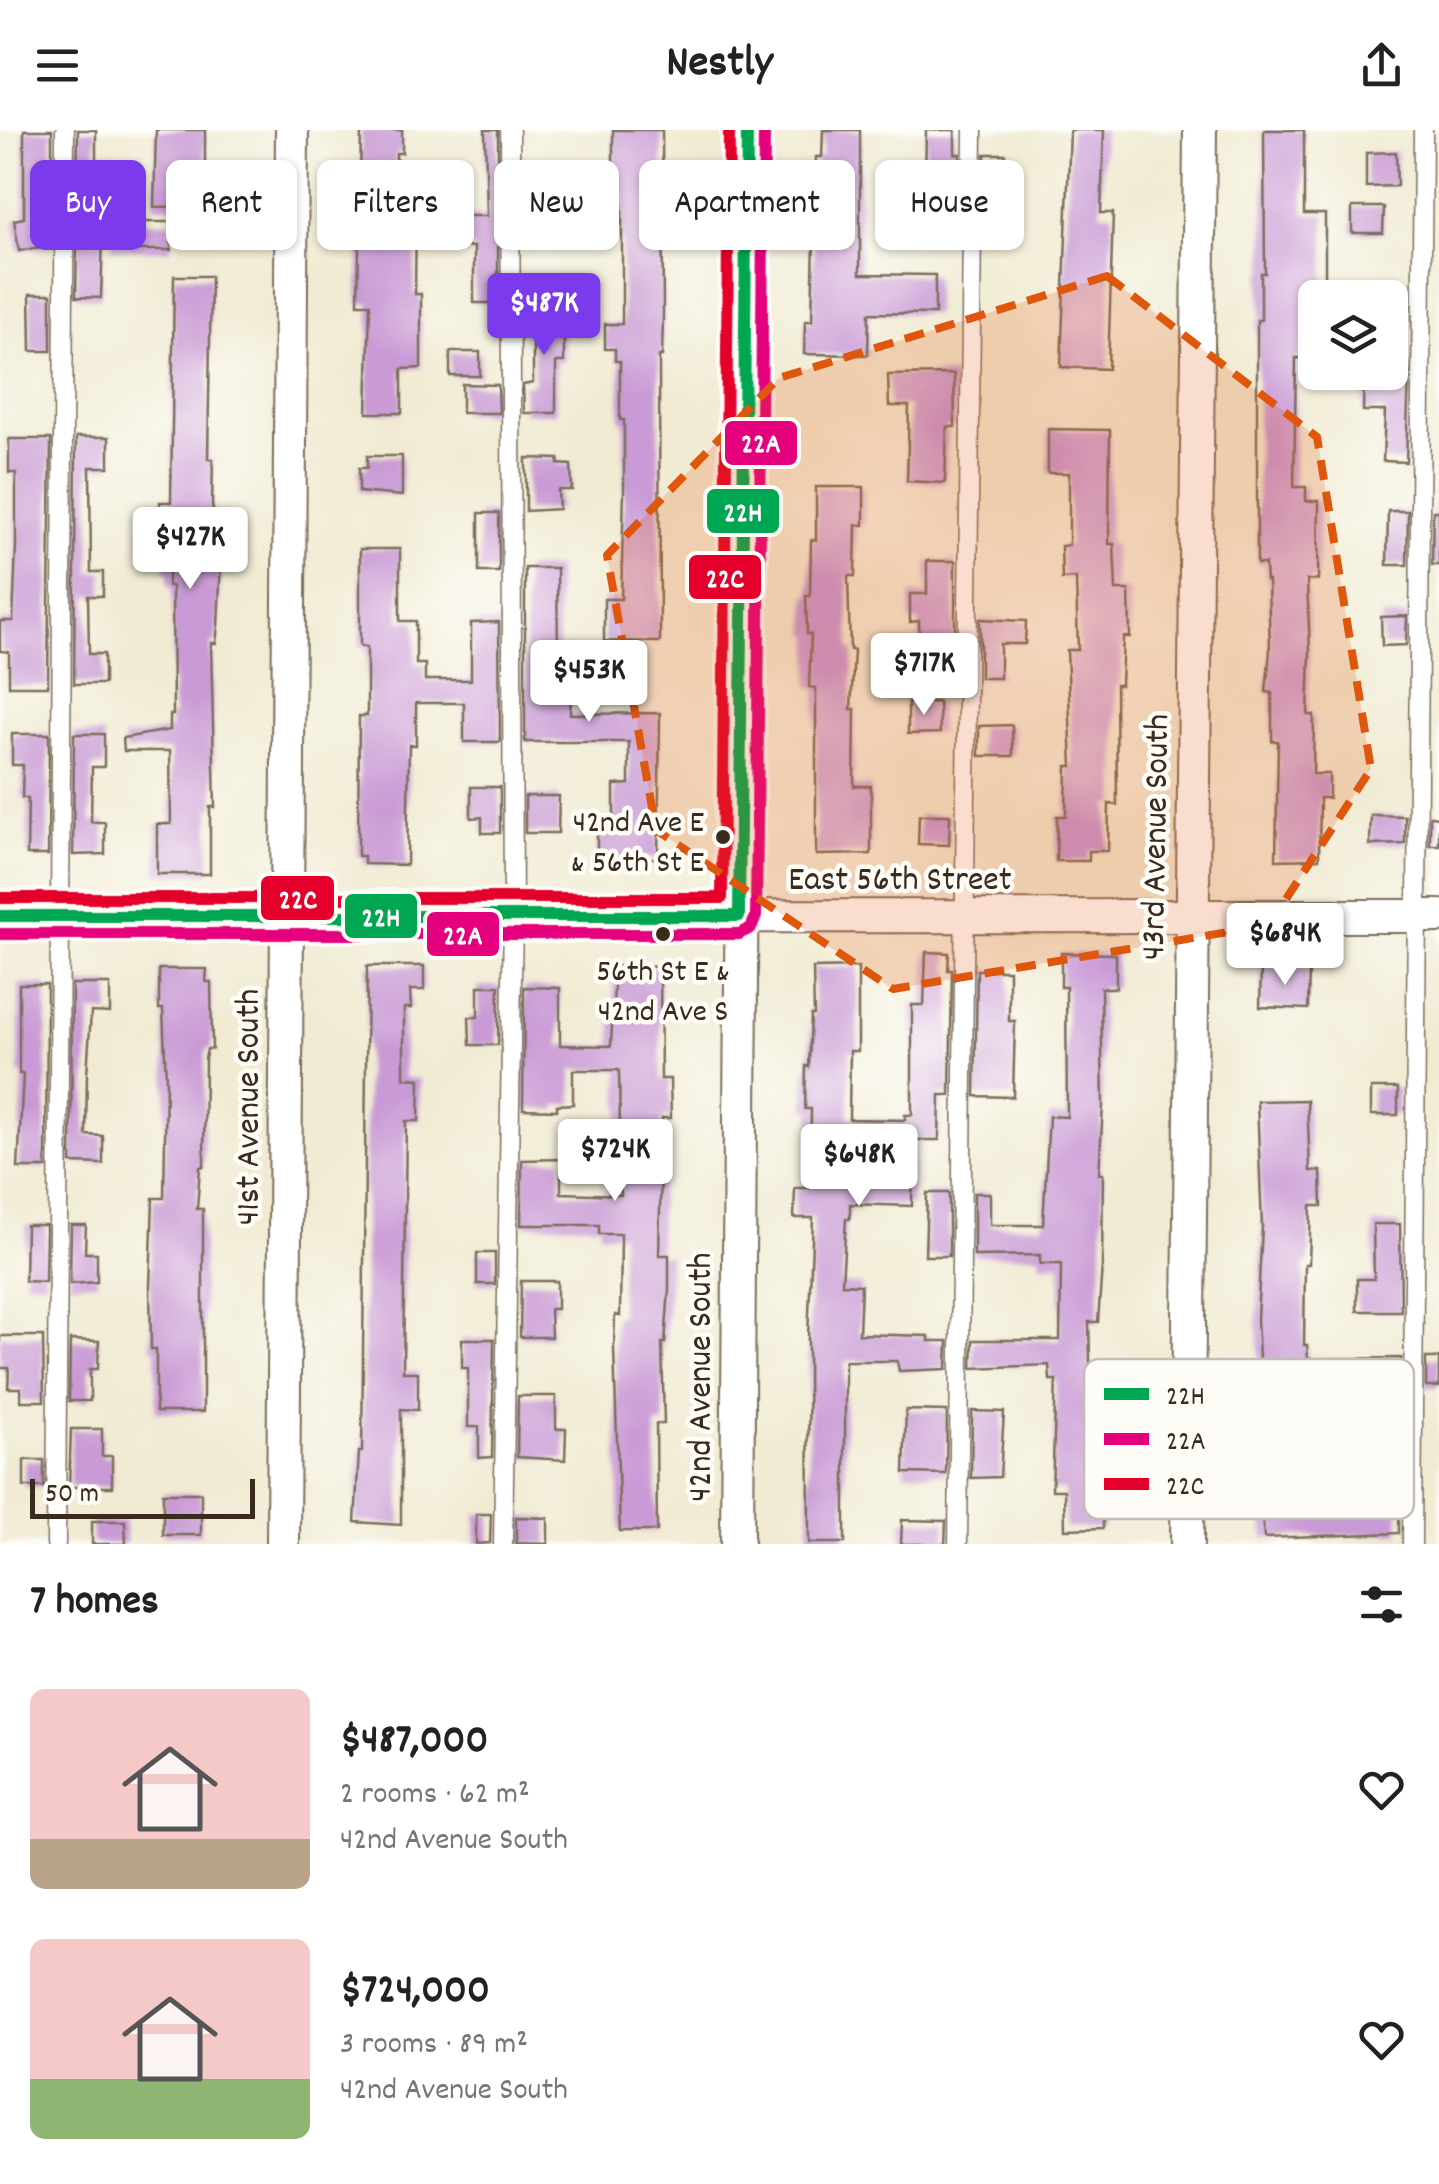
<!DOCTYPE html>
<html lang="en">
<head>
<meta charset="utf-8">
<style>
	:root { --surface:#fff; --page:#f2f2f2; --text:#222; --muted:#767676; --accent:#7c3aed }
	body { margin:0; font-family:Dekko,sans-serif; background:var(--page); color:var(--text); height:100vh; display:flex; flex-direction:column; font-size:38px; white-space:nowrap }
	* { box-sizing:border-box; margin:0 }
	p { font-size:32px; color:var(--muted) }
	.icon { flex:none; width:55px; height:55px; fill:none; stroke:currentColor; stroke-width:2; stroke-linecap:round; stroke-linejoin:round }
	.map { position:relative; height:1414px; overflow:hidden }
	.side { display:flex; flex-direction:column; background:var(--surface); flex:1 }
	.side>* { flex:none }
	.guide { position:absolute; left:30px; top:30px; width:1380px; height:90px; display:flex; gap:20px }
	.fabs { position:absolute; left:1298px; top:150px; display:grid; gap:20px }
	.fabs a { display:grid; place-items:center; width:110px; height:110px; border-radius:15px; background:var(--surface); box-shadow:0 2px 8px #0004; font-size:50px }
	.scale { position:absolute; left:30px; bottom:25px; width:225px; box-sizing:border-box; padding-left:10px; border:5px solid #3b2a1e; border-top:0; font-size:28px; line-height:35px; white-space:nowrap; color:#3b2a1e; -webkit-text-stroke:8px #fdfcf7; paint-order:stroke }
	.price { position:absolute; translate:-50% -85px; padding:0 22px; border-radius:10px; background:#fff; color:#222; font-size:32px; line-height:65px; filter:drop-shadow(0 2px 5px #0008) }
	.price::after { content:''; position:absolute; left:50%; top:60px; width:30px; height:22px; margin-left:-15px; background:inherit; clip-path:polygon(0 0,100% 0,50% 100%) }
	.price.on { background:var(--accent); color:#fff }
	ul { padding:0; list-style:none }
	li { display:flex; align-items:center; gap:30px; height:250px; padding:0 30px }
	li span { display:grid; place-items:center; flex:none; width:280px; height:200px; border-radius:15px; color:#555 }
	li>.icon { margin-inline-start:auto }
	span .icon { width:120px; height:120px; fill:#fffc; stroke-width:1 }
	li b { font-size:42px }
	h2 { display:flex; justify-content:space-between; align-items:center; height:120px; padding:0 30px; font-size:42px }
	.chip { padding:0 35px; border-radius:15px; background:var(--surface); box-shadow:0 2px 8px #0004; font-size:35px; line-height:90px }
	.chip.on { background:var(--accent); color:#fff }
	header { display:flex; justify-content:space-between; align-items:center; height:130px; padding:0 30px; background:var(--surface); font-size:45px; font-weight:700 }
	.map>svg:first-child { display:block }
	.building { fill:#c99ad5 }
	.lines { fill:none; stroke-linecap:round; stroke-linejoin:round }
	.service-casing { stroke:#7b6e5d; stroke-width:21 }
	.minor-casing { stroke:#7b6e5d; stroke-width:36 }
	.service { stroke:#fff; stroke-width:18 }
	.minor { stroke:#fff; stroke-width:32 }
	.bus-1-casing { stroke:#fdfcf7; stroke-width:20 }
	.bus-2-casing { stroke:#fdfcf7; stroke-width:20 }
	.bus-3-casing { stroke:#fdfcf7; stroke-width:20 }
	.bus-1 { stroke:#00a651; stroke-width:12 }
	.bus-2 { stroke:#e5007d; stroke-width:12 }
	.bus-3 { stroke:#e4002b; stroke-width:12 }
	.marked { fill:#df570d; fill-opacity:0.2; stroke:#df570d; stroke-width:8; stroke-dasharray:20 12; stroke-linejoin:round }
	.bus-dot { fill:#3b2a1e; stroke:#fdfcf7; stroke-width:4 }
	.labels { text-anchor:middle; stroke-width:9; stroke-linejoin:round; paint-order:stroke }
	.bus-label { font-size:32px; fill:#3b2a1e; stroke:#fdfcf7; text-anchor:end }
	.street-label { font-size:35px; fill:#3b2a1e; stroke:#fdfcf7 }
	.key { fill:#fdfcf7; stroke:#c3bdb6; stroke-width:2.5 }
	.key-label { font-size:28px; fill:#3b2a1e }
	.line-badge { stroke:#fdfcf7; stroke-width:4 }
	.badge-label { font-size:28px; text-anchor:middle; font-weight:bold; fill:#fff }
</style>
</head>
<body>
<header><svg class="icon" aria-label="menu" viewBox="0 0 24 24"><path d="M4 6h16M4 12h16M4 18h16"/></svg>Nestly<svg class="icon" aria-label="share" viewBox="0 0 24 24"><path d="M12 15V3M7 8l5-5 5 5M5 13v7h14v-7"/></svg></header>
<div class="map">
<svg width="1439" height="1414" viewBox="0 0 1439 1414">
	<rect width="100%" height="100%" fill="#fdfcf7"/>
	<filter id="ink" filterUnits="userSpaceOnUse"><feTurbulence type="fractalNoise" baseFrequency=".01" numOctaves="2"/><feDisplacementMap in="SourceGraphic" scale="20" xChannelSelector="R" yChannelSelector="G"/><feConvolveMatrix kernelMatrix="1 2 1 2 8 2 1 2 1" color-interpolation-filters="sRGB"/></filter>
	<filter id="wash" filterUnits="userSpaceOnUse"><feTurbulence type="fractalNoise" baseFrequency=".0048" numOctaves="4" result="noise"/><feDisplacementMap in="SourceGraphic" scale="40" xChannelSelector="R" yChannelSelector="G"/><feGaussianBlur stdDeviation="2.25" result="paint"/><feColorMatrix in="noise" values="0 0 0 0 0 0 0 0 0 0 0 0 0 0 0 0 0 1.4 0 .05"/><feComposite in="paint" operator="in"/></filter>
	<g filter="url(#wash)">
		<rect width="100%" height="100%" fill="#f1ebd3"/>
		<g id="blocks">
			<path class="building" d="M24,0H52V61H42L52,115L19,121L14,90L24,88Z
				M78,0H96V31H107V62H77Z
				M156,0H205V76L154,77Z
				M361,0H402V23H396V88H416L415,164H421V238L402,239V283H367L370,174H358Z
				M485,0H498V173H474V117H463V86H487Z
				M613,0H662L663,187L662,226H659L660,512L604,511V469H621L624,361V290H620V231H615V219H605V194H622V76L620,63H613Z
				M823,0H860V144L935,145V184L869,183L868,225L804,224L805,191H812L816,27H822Z
				M926,0H955V24H960V54L925,55Z
				M1070,0H1104L1101,83H1113L1108,239L1061,237Z
				M1264,0H1304V84H1325V168H1315V228H1296L1294,357H1306V371H1319L1318,450H1307L1310,522L1308,585H1314L1313,644H1329V668H1320L1319,729L1276,730L1278,611H1272V563L1266,562L1270,520L1268,451H1266L1265,434H1257V190H1261V143H1265Z
				M1396,22L1397,56L1366,57V23Z
				M985,24H1005L1006,54H985Z
				M523,56H571L570,81L547,84V116H523Z
				M1352,77H1384L1383,103H1352Z
				M112,92H171V120H112Z
				M77,109H103L101,168L76,167Z
				M174,146H211L208,329H213L212,375L214,385H220L221,429L218,496L216,513H211L215,677H210V744H157V694H171L170,621H124L123,608L170,600V585H173L172,456H168V441H164L165,403H160V372H171Z
				M30,164H51V221H31Z
				M528,172H559L558,199H564V232H556V283H524L523,255L533,253V195H528Z
				M450,222H480V246H450Z
				M1390,241L1409,242L1406,332L1383,331L1385,281H1363L1364,244H1390Z
				M954,244L955,297H947L945,353L907,351L909,276H889L888,245Z
				M462,254L498,255L499,283H462Z
				M1048,299L1110,300L1109,414H1114L1116,460H1129L1130,507H1123L1121,555H1116L1117,675L1109,674L1108,721H1089V731H1056L1057,686H1066L1067,636H1072L1067,520H1078L1076,448L1062,449L1061,416L1069,415V343H1048Z
				M76,307H109V337H90L91,442H103V466H88L89,524H104V554H74Z
				M9,309H51L48,556H9V522L0,521V491H13L16,416V343H9Z
				M367,326H402V366L359,362V338H367Z
				M526,328L559,329L558,334L571,335L572,360H558L559,379L526,381Z
				M816,357H864V395H856L855,446H848L850,520H854L851,579H855L854,656H871V724L816,725V558L809,557L811,504H807L806,466H810L811,410H816Z
				M1388,381H1408L1407,435H1387Z
				M1433,381H1439V435H1432Z
				M479,383H499V442H479Z
				M360,419H400V491H416V534H425V550H471V493L499,492L500,612H464V573H416V615H409L407,735L364,734V726H358L359,586H367V517L360,516Z
				M927,431H955V548H952L920,549L919,491L910,492V464H927Z
				M525,438H557L558,527H573L570,584L660,583L658,728H597V697H614V655L629,654V612H525Z
				M1407,486L1406,515L1382,516L1381,487Z
				M980,489L1026,491L1025,514H1000V548H980Z
				M939,572L940,603L908,604V573Z
				M1012,595L1013,626H979V596Z
				M12,604H49L48,725H27L28,668H22L23,635H12Z
				M74,604H104V637H92L91,692H105V724L73,725Z
				M471,657H500V703H482V687L471,688Z
				M525,666H559L558,703H525Z
				M919,685H950L949,715L918,714Z
				M1371,685L1405,686V714L1370,715Z
				M1430,686L1439,687V715H1430Z
				M926,822L949,823L948,840H952L950,965H940L939,1010H913L912,1076L850,1074V1089H846L842,1154L861,1155L859,1204L929,1206V1211H948L947,1239L899,1241L897,1231H845V1413H809L808,1208L813,1088H794L795,1058H810L811,979H805L806,936L809,937L811,885H814L813,838L858,837V921H850L849,989L905,990V985H912V875H924Z
				M1061,823L1116,824V858H1101L1103,976L1099,1044H1103L1102,1135L1098,1192H1089L1091,1266H1095V1370H1103V1398L1065,1399L1064,1360H1052L1056,1250H1050L1049,1235L972,1238L973,1210H1060L1061,1134H1040V1125L974,1126V1063H990V1095H1043L1049,986L1067,987L1066,857H1061Z
				M367,836H424V860H410L411,878H404V948L420,949L419,991H406L403,1242H418V1280L401,1279V1395L355,1392L359,1322H362Z
				M615,836L660,837L661,949H670L671,988H662L659,1125H669V1159L665,1213H662L664,1294H656L657,1401H620L614,1219L615,1185L620,1186L621,1104H599V1095H521L522,1030L561,1029V1063L621,1065L619,940H573V974L557,975V980L523,979L524,857L560,858V915L611,916Z
				M1261,837L1309,838L1308,879L1260,877Z
				M159,839H207L206,852H211L212,919H207L205,929L204,1036L200,1037L197,1079H203V1282H156V1219H151L150,1156L153,1068H164L166,950L163,879H159Z
				M977,840H1009V891H1015L1013,967L975,966Z
				M19,854H47L46,1038H18L23,944H19Z
				M72,854H110V883L91,882L87,944L86,1005L103,1006V1034L71,1033Z
				M478,856H499L498,915H470L469,887H478Z
				M1371,958H1398V985H1371Z
				M1307,970L1310,1041H1321L1322,1076H1311L1309,1134H1305L1304,1215H1307L1308,1229L1401,1228V1258H1317V1299H1314L1315,1374L1399,1369V1403L1264,1408L1259,1325H1267L1270,1246H1260L1257,1189L1262,1097L1257,971Z
				M927,1063H949V1126H925Z
				M1373,1094H1400L1401,1181H1357V1149H1374Z
				M26,1095H46L45,1152L25,1151Z
				M71,1095H86L85,1123H97V1152L70,1154Z
				M477,1123H495V1154H477Z
				M521,1151H557V1179H550L551,1207H520Z
				M0,1206H43L44,1271H21V1258H8L9,1238H0Z
				M462,1209H494L492,1327L479,1328V1297H468V1238H462Z
				M70,1210L99,1211L98,1239H90V1271H69Z
				M1426,1228H1439V1257H1426Z
				M518,1266H556V1299H566L565,1330L517,1327Z
				M906,1280L947,1281L946,1344L904,1343Z
				M972,1281L1004,1282L1000,1347L971,1348Z
				M71,1299H102V1326H112V1357H69Z
				M24,1330H44V1357H24Z
				M163,1363H201V1405H163Z
				M476,1384H491L490,1413L476,1414Z
				M516,1387L548,1388V1414L516,1413Z
				M902,1390L946,1391L945,1414H901Z
				M92,1391H125L126,1414H92Z"/>
		</g>
	</g>
	<g filter="url(#ink)">
		<use href="#blocks" fill-opacity="0" stroke="#7b6e5d" stroke-width="2.5"/>
		<g class="lines">
			<defs>
				<path id="service" d="M56,1414L65,0
					M503,1414L513,786L510,0
					M958,1414L973,0
					M1412,1414L1423,0"/>
				<path id="minor" d="M0,786C480,785 959,788 1439,786
					M283,1414L292,0
					M737,1414L747,0
					M1187,1414L1200,0"/>
			</defs>
			<use href="#service" class="service-casing"/>
			<use href="#minor" class="minor-casing"/>
			<use href="#service" class="service"/>
			<use href="#minor" class="minor"/>
			<defs>
				<path id="bus-1" d="M0,786H739L747,0"/>
				<path id="bus-2" d="M0,804H739L751,798L756,786L764,0"/>
				<path id="bus-3" d="M0,768H722L729,0"/>
			</defs>
			<use href="#bus-1" class="bus-1-casing"/>
			<use href="#bus-2" class="bus-2-casing"/>
			<use href="#bus-3" class="bus-3-casing"/>
			<use href="#bus-1" class="bus-1"/>
			<use href="#bus-2" class="bus-2"/>
			<use href="#bus-3" class="bus-3"/>
		</g>
	</g>
	<path class="marked" d="M1107,146L1317,307L1371,639L1269,795L893,859L656,700L607,425L779,248Z"/>
	<g class="bus-dot">
		<circle cx="723" cy="707" r="9"/>
		<circle cx="663" cy="804" r="9"/>
	</g>
	<g class="labels">
		<g class="bus-label">
			<text x="704" y="701">42nd Ave E<tspan x="704" dy="40">&amp; 56th St E</tspan></text>
			<text x="663" y="850" text-anchor="middle">56th St E &amp;<tspan x="663" dy="40">42nd Ave S</tspan></text>
		</g>
		<g class="street-label">
			<text transform="translate(1153 707) rotate(-89)" y="12">43rd Avenue South</text>
			<text x="900" y="759">East 56th Street</text>
			<text transform="translate(246 977) rotate(-90)" y="12">41st Avenue South</text>
			<text transform="translate(698 1247) rotate(-90)" y="12">42nd Avenue South</text>
		</g>
	</g>
	<rect x="1084" y="1229" width="330" height="160" rx="15" class="key"/>
	<rect x="1104" y="1258" width="45" height="12" fill="#00a651"/>
	<rect x="1104" y="1303" width="45" height="12" fill="#e5007d"/>
	<rect x="1104" y="1348" width="45" height="12" fill="#e4002b"/>
	<g class="key-label">
		<text x="1166" y="1274">22H</text>
		<text x="1166" y="1319">22A</text>
		<text x="1166" y="1364">22C</text>
	</g>
	<g class="line-badge">
		<rect x="723" y="289" width="76" height="48" rx="10" fill="#e5007d"/>
		<rect x="705" y="357" width="76" height="48" rx="10" fill="#00a651"/>
		<rect x="687" y="423" width="76" height="48" rx="10" fill="#e4002b"/>
		<rect x="259" y="744" width="77" height="48" rx="10" fill="#e4002b"/>
		<rect x="343" y="762" width="76" height="48" rx="10" fill="#00a651"/>
		<rect x="425" y="780" width="76" height="48" rx="10" fill="#e5007d"/>
	</g>
	<g class="badge-label">
		<text x="761" y="322">22A</text>
		<text x="743" y="391">22H</text>
		<text x="725" y="457">22C</text>
		<text x="298" y="778">22C</text>
		<text x="381" y="796">22H</text>
		<text x="463" y="814">22A</text>
	</g>
</svg>
<div class="fabs">
<a><svg class="icon" aria-label="layers" viewBox="0 0 24 24"><path d="M12 4l9 5-9 5-9-5zM3 14l9 5 9-5"/></svg></a>
</div>
<div class="scale">50 m</div>
<b class="price on" style="left:544px;top:228px">$487K</b>
<b class="price" style="left:190px;top:462px">$427K</b>
<b class="price" style="left:924px;top:588px">$717K</b>
<b class="price" style="left:589px;top:595px">$453K</b>
<b class="price" style="left:1285px;top:858px">$684K</b>
<b class="price" style="left:615px;top:1074px">$724K</b>
<b class="price" style="left:859px;top:1079px">$648K</b>
<div class="guide">
<a class="chip on">Buy</a>
<a class="chip">Rent</a>
<a class="chip">Filters</a>
<a class="chip">New</a>
<a class="chip">Apartment</a>
<a class="chip">House</a>
</div>
</div>
<section class="side">
<h2>7 homes<svg class="icon" aria-label="filters" viewBox="0 0 24 24"><path d="M4 7h16M4 17h16"/><circle cx="9" cy="7" r="2"/><circle cx="15" cy="17" r="2"/></svg></h2>
<ul>
<li><span style="background:linear-gradient(#f6c9c9 75%,#b9a48a 0)"><svg class="icon" aria-label="home" viewBox="0 0 24 24"><path d="M3 11l9-7 9 7M6 9v11h12V9"/></svg></span><div><b>$487,000</b><p>2 rooms · 62 m²</p><p>42nd Avenue South</p></div><svg class="icon" aria-label="heart" viewBox="0 0 24 24"><path d="M12 20l-8-8c-3-5 5-10 8-4 3-6 11-1 8 4z"/></svg></li>
<li><span style="background:linear-gradient(#f6c9c9 70%,#8fb573 0)"><svg class="icon" aria-label="home" viewBox="0 0 24 24"><path d="M3 11l9-7 9 7M6 9v11h12V9"/></svg></span><div><b>$724,000</b><p>3 rooms · 89 m²</p><p>42nd Avenue South</p></div><svg class="icon" aria-label="heart" viewBox="0 0 24 24"><path d="M12 20l-8-8c-3-5 5-10 8-4 3-6 11-1 8 4z"/></svg></li>
</ul>
</section>
</body>
</html>
